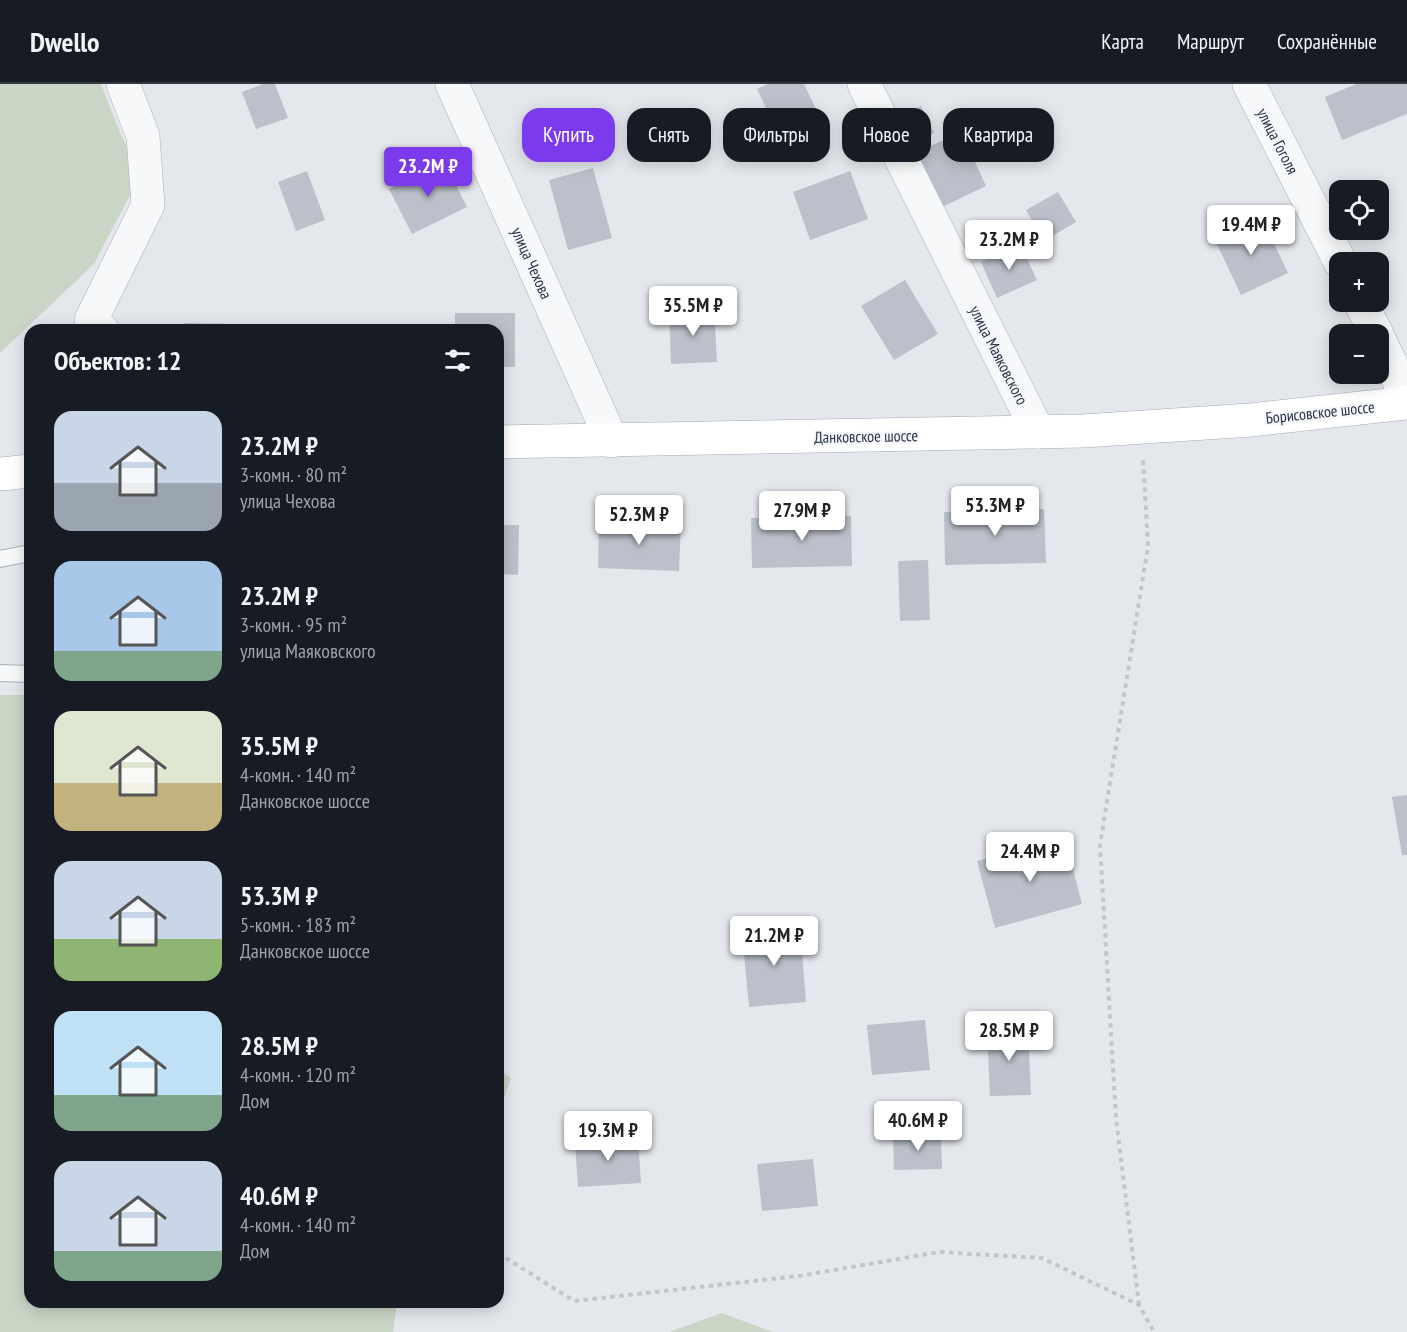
<!DOCTYPE html>
<html lang="ru">
<head>
<meta charset="utf-8">
<style>
	:root { --surface:#171b24; --page:#242831; --text:#f1f3f6; --muted:#9ea1a6; --line:#363941; --accent:#7c3aed }
	body { margin:0; font-family:"PT Sans Narrow",sans-serif; background:var(--page); color:var(--text); height:100vh; display:flex; flex-direction:column; font-size:22px; white-space:nowrap }
	* { box-sizing:border-box; margin:0 }
	p { font-size:20px; color:var(--muted) }
	.icon { flex:none; width:33px; height:33px; fill:none; stroke:currentColor; stroke-width:2; stroke-linecap:round; stroke-linejoin:round }
	.map { position:relative; flex:1; overflow:hidden }
	.sheet { position:absolute; left:24px; top:240px; width:480px; height:984px; display:flex; flex-direction:column; background:var(--surface); border-radius:18px; box-shadow:0 3px 15px #0003 }
	.sheet>* { flex:none }
	.banner { position:absolute; left:522px; top:24px; width:570px; height:54px; display:flex; gap:12px }
	.controls { position:absolute; left:1329px; top:96px; display:grid; gap:12px }
	.controls a { display:grid; place-items:center; width:60px; height:60px; border-radius:12px; background:var(--surface); box-shadow:0 3px 15px #0003; font-size:30px }
	.price { position:absolute; translate:-50% -51px; padding:0 14px; border-radius:6px; background:#fff; color:#222; font-size:20px; line-height:39px; filter:drop-shadow(0 2px 3px #0008) }
	.price::after { content:''; position:absolute; left:50%; top:36px; width:18px; height:14px; margin-left:-9px; background:inherit; clip-path:polygon(0 0,100% 0,50% 100%) }
	.price.current { background:var(--accent); color:#fff }
	ul { padding:0; list-style:none }
	li { display:flex; align-items:center; gap:18px; height:150px; padding:0 30px }
	li span { display:grid; place-items:center; flex:none; width:168px; height:120px; border-radius:18px; color:#555 }
	li>.icon { margin-inline-start:auto }
	span .icon { width:72px; height:72px; fill:#fffc; stroke-width:1 }
	li b { font-size:26px }
	h2 { display:flex; justify-content:space-between; align-items:center; height:72px; padding:0 30px; font-size:26px }
	.tag { padding:0 21px; border-radius:18px; background:var(--surface); box-shadow:0 3px 15px #0003; font-size:21px; line-height:54px }
	.tag.current { background:var(--accent); color:#fff }
	header { display:flex; align-items:center; gap:36px; box-sizing:border-box; height:84px; padding:0 30px; background:var(--surface); border-bottom:2px solid var(--line) }
	header strong { font-size:28px }
	nav { display:flex; gap:33px; margin-inline-start:auto; font-size:21px }
	.map>svg:first-child { display:block }
	.green { fill:#c9d6c5 }
	.building { fill:#bbc0ca }
	.lines { fill:none; stroke-linecap:round; stroke-linejoin:round }
	.service-casing { stroke:#a9aeb7; stroke-width:18 }
	.minor-casing { stroke:#a9aeb7; stroke-width:34 }
	.primary-casing { stroke:#a3abb8; stroke-width:34 }
	.path { stroke:#c2c5cb; stroke-width:4; stroke-dasharray:4.5 4.5; stroke-linecap:butt }
	.service { stroke:#f7f8fa; stroke-width:16 }
	.minor { stroke:#f7f8fa; stroke-width:33 }
	.primary { stroke:#fff; stroke-width:33 }
	.labels { text-anchor:middle; stroke-width:4.5; stroke-linejoin:round; paint-order:stroke }
	.street-label { font-size:16px; fill:#2b3445; stroke:#f4f6f9 }
</style>
</head>
<body>
<header>
<strong>Dwello</strong>
<nav><a>Карта</a><a>Маршрут</a><a>Сохранённые</a></nav>
</header>
<div class="map">
<svg width="1407" height="1248" viewBox="0 0 1407 1248">
	<rect width="100%" height="100%" fill="#e4e7ec"/>
	<path class="green" d="M0,0H101L119,46L140,92L94,180L0,269Z
		M0,611H30V1218H397L393,1248H0Z
		M498,985L511,994L498,1030Z
		M722,1229L773,1248H669Z"/>
	<path class="building" d="M263,0H275L288,34L256,45L242,8Z
		M768,0H804L823,40L783,59L757,5Z
		M1356,0H1407V30L1342,56L1325,13Z
		M921,22L934,49L906,63L893,35Z
		M961,48L986,102L940,124L915,69Z
		M444,77L467,123L412,150L389,105Z
		M593,84L612,154L568,166L549,96Z
		M307,87L325,136L296,147L278,98Z
		M850,87L868,135L810,156L793,108Z
		M1058,108L1076,138L1044,157L1026,126Z
		M1261,132L1288,189L1241,211L1214,154Z
		M1020,160L1037,196L997,214L981,178Z
		M905,196L938,250L894,276L861,222Z
		M714,225L717,278L671,280L669,227Z
		M455,229H515V283H498V246H455Z
		M184,239L236,240V246H184Z
		M1044,425L1046,479L945,481L944,428Z
		M851,432L852,482L752,484L751,434Z
		M599,437L681,439L679,487L598,484Z
		M498,441H519L518,491L498,490Z
		M928,476L930,536L900,537L898,477Z
		M1407,711V771H1402L1392,713Z
		M1065,754L1082,820L995,844L977,777Z
		M800,843L806,918L749,923L742,848Z
		M925,936L930,986L872,991L867,941Z
		M1028,943L1031,1011L990,1012L987,945Z
		M941,1050L942,1085L894,1086L893,1051Z
		M638,1053L641,1099L578,1103L575,1058Z
		M813,1075L818,1122L762,1127L757,1080Z"/>
	<g class="lines">
		<defs>
			<path id="service" d="M0,475L30,469
				M0,589L30,590"/>
			<path id="minor" d="M452,0L612,357
				M864,0L1038,348
				M1249,0L1340,178
				M1360,218L1377,250
				M102,246L91,236L148,121L143,52L123,0
				M1378,253L1407,314"/>
			<path id="primary" d="M498,358L1083,347L1251,336L1407,319
				M0,390L30,387"/>
		</defs>
		<use href="#service" class="service-casing"/>
		<use href="#minor" class="minor-casing"/>
		<use href="#primary" class="primary-casing"/>
		<path class="path" d="M506,1174L574,1217L799,1192L939,1168L1042,1174L1139,1221L1154,1248
			M1139,1221L1116,1035L1100,761L1148,462L1143,374"/>
		<use href="#service" class="service"/>
		<use href="#minor" class="minor"/>
		<use href="#primary" class="primary"/>
	</g>
	<g class="labels">
		<g class="street-label">
			<text transform="translate(1278 57) rotate(63)" y="6">улица Гоголя</text>
			<text transform="translate(532 179) rotate(66)" y="6">улица Чехова</text>
			<text transform="translate(999 271) rotate(63)" y="6">улица Маяковского</text>
			<text transform="translate(1320 328) rotate(-6)" y="6">Борисовское шоссе</text>
			<text transform="translate(866 352) rotate(-1)" y="6">Данковское шоссе</text>
		</g>
	</g>
</svg>
<div class="controls">
<a><svg class="icon" aria-label="locate" viewBox="0 0 24 24"><circle cx="12" cy="12" r="6"/><path d="M12 2v4M12 18v4M2 12h4M18 12h4"/></svg></a>
<a>+</a>
<a>−</a>
</div>
<b class="price current" style="left:428px;top:114px">23.2M ₽</b>
<b class="price" style="left:1251px;top:172px">19.4M ₽</b>
<b class="price" style="left:1009px;top:187px">23.2M ₽</b>
<b class="price" style="left:693px;top:253px">35.5M ₽</b>
<b class="price" style="left:995px;top:453px">53.3M ₽</b>
<b class="price" style="left:802px;top:458px">27.9M ₽</b>
<b class="price" style="left:639px;top:462px">52.3M ₽</b>
<b class="price" style="left:1030px;top:799px">24.4M ₽</b>
<b class="price" style="left:774px;top:883px">21.2M ₽</b>
<b class="price" style="left:1009px;top:978px">28.5M ₽</b>
<b class="price" style="left:918px;top:1068px">40.6M ₽</b>
<b class="price" style="left:608px;top:1078px">19.3M ₽</b>
<div class="banner">
<a class="tag current">Купить</a>
<a class="tag">Снять</a>
<a class="tag">Фильтры</a>
<a class="tag">Новое</a>
<a class="tag">Квартира</a>
</div>
<section class="sheet">
<h2>Объектов: 12<svg class="icon" aria-label="filters" viewBox="0 0 24 24"><path d="M4 7h16M4 17h16"/><circle cx="9" cy="7" r="2"/><circle cx="15" cy="17" r="2"/></svg></h2>
<ul>
<li><span style="background:linear-gradient(#c9d6e8 60%,#9aa5b1 0)"><svg class="icon" aria-label="home" viewBox="0 0 24 24"><path d="M3 11l9-7 9 7M6 9v11h12V9"/></svg></span><div><b>23.2M ₽</b><p>3-комн. · 80 m²</p><p>улица Чехова</p></div></li>
<li><span style="background:linear-gradient(#a9c7e8 75%,#7fa58c 0)"><svg class="icon" aria-label="home" viewBox="0 0 24 24"><path d="M3 11l9-7 9 7M6 9v11h12V9"/></svg></span><div><b>23.2M ₽</b><p>3-комн. · 95 m²</p><p>улица Маяковского</p></div></li>
<li><span style="background:linear-gradient(#dfe7d0 60%,#c2b280 0)"><svg class="icon" aria-label="home" viewBox="0 0 24 24"><path d="M3 11l9-7 9 7M6 9v11h12V9"/></svg></span><div><b>35.5M ₽</b><p>4-комн. · 140 m²</p><p>Данковское шоссе</p></div></li>
<li><span style="background:linear-gradient(#c9d6e8 65%,#8fb573 0)"><svg class="icon" aria-label="home" viewBox="0 0 24 24"><path d="M3 11l9-7 9 7M6 9v11h12V9"/></svg></span><div><b>53.3M ₽</b><p>5-комн. · 183 m²</p><p>Данковское шоссе</p></div></li>
<li><span style="background:linear-gradient(#bfe0f5 70%,#7fa58c 0)"><svg class="icon" aria-label="home" viewBox="0 0 24 24"><path d="M3 11l9-7 9 7M6 9v11h12V9"/></svg></span><div><b>28.5M ₽</b><p>4-комн. · 120 m²</p><p>Дом</p></div></li>
<li><span style="background:linear-gradient(#c9d6e8 75%,#7fa58c 0)"><svg class="icon" aria-label="home" viewBox="0 0 24 24"><path d="M3 11l9-7 9 7M6 9v11h12V9"/></svg></span><div><b>40.6M ₽</b><p>4-комн. · 140 m²</p><p>Дом</p></div></li>
</ul>
</section>
</div>
</body>
</html>
